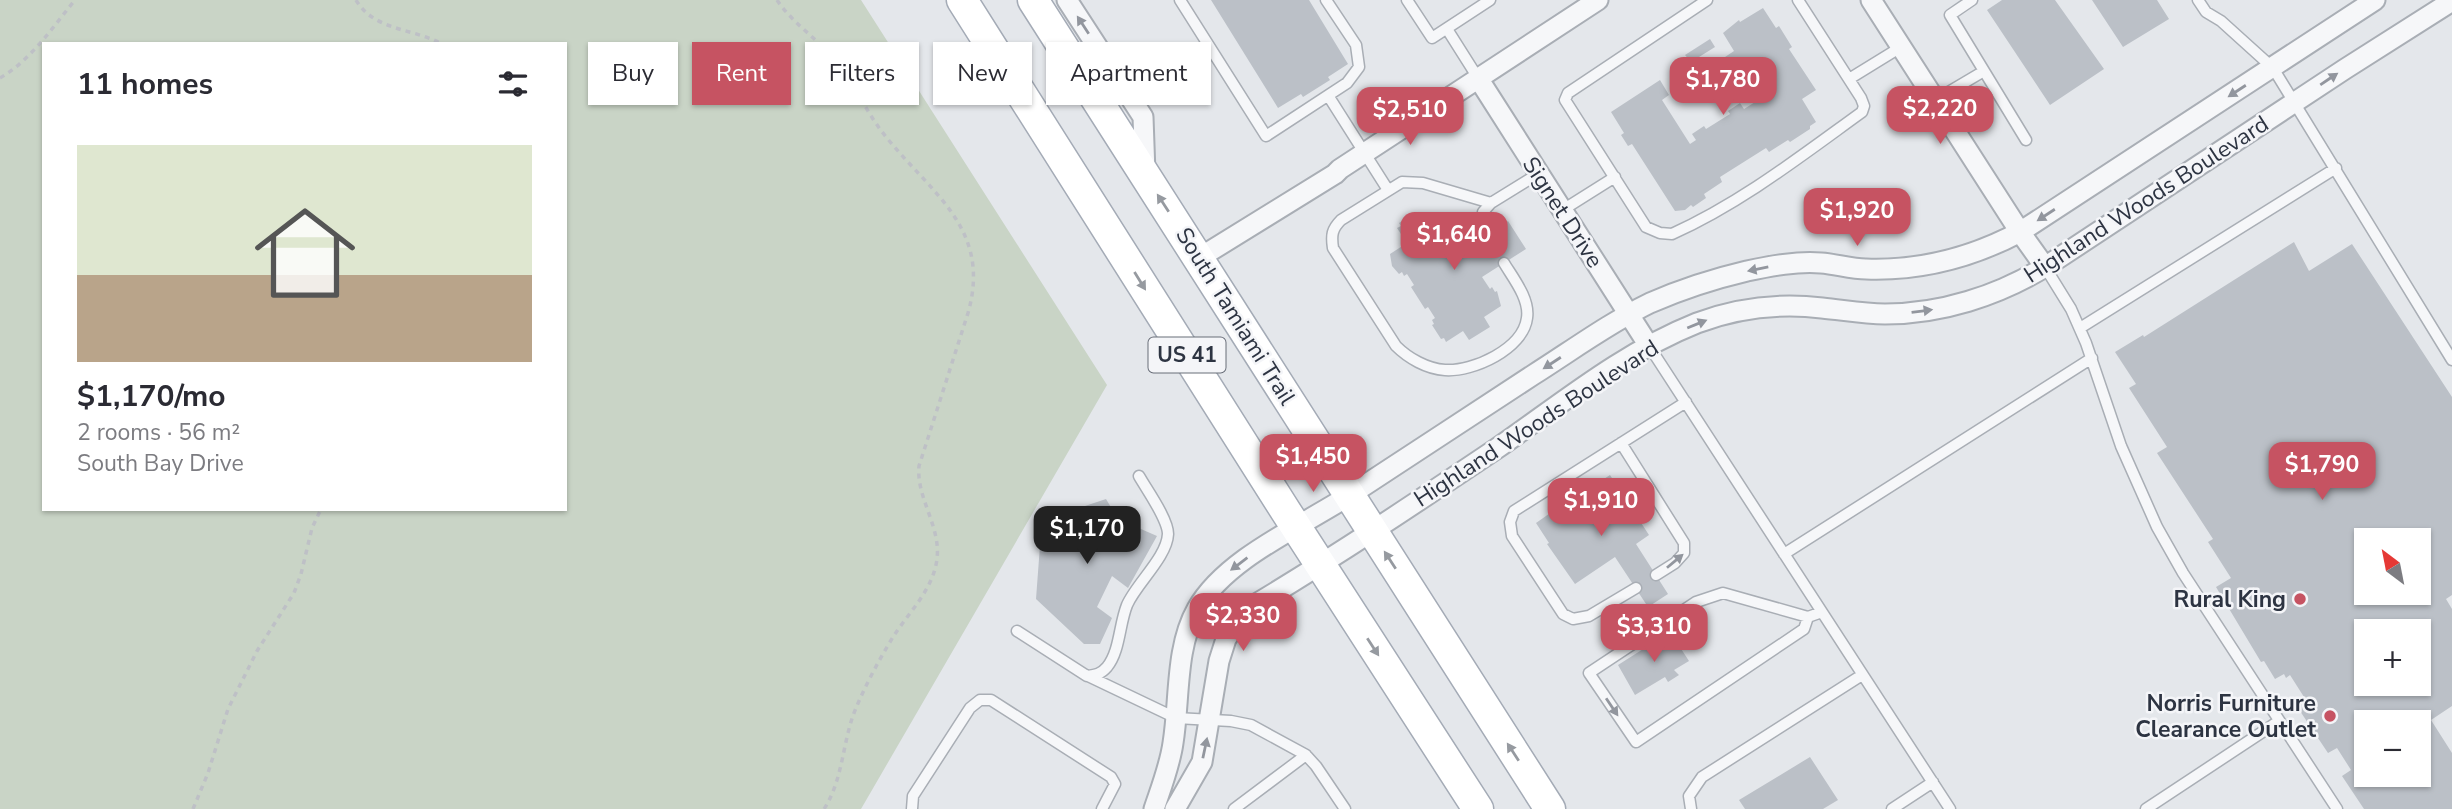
<!DOCTYPE html>
<html lang="en">
<head>
<meta charset="utf-8">
<style>
	:root { --surface:#fff; --page:#f2f2f3; --text:#2b2b33; --muted:#7c7c81; --line:#e1e1e2; --accent:#c65362 }
	body { margin:0; font-family:"Nunito Sans",sans-serif; background:var(--page); color:var(--text); height:100vh; display:flex; flex-direction:column; font-size:26px; white-space:nowrap }
	* { box-sizing:border-box; margin:0 }
	p { font-size:23px; color:var(--muted) }
	.icon { flex:none; width:38px; height:38px; fill:none; stroke:currentColor; stroke-width:2; stroke-linecap:round; stroke-linejoin:round }
	.map { position:relative; flex:1; overflow:hidden }
	.sheet { position:absolute; left:42px; top:42px; width:525px; height:469px; display:flex; flex-direction:column; background:var(--surface); border-radius:0px; box-shadow:0 2px 5px #0004 }
	.sheet>* { flex:none }
	.hud { position:absolute; left:588px; top:42px; width:665px; height:63px; display:flex; gap:14px }
	.needle { width:46px; rotate:328deg }
	.controls { position:absolute; left:2354px; top:528px; display:grid; gap:14px }
	.controls a { display:grid; place-items:center; width:77px; height:77px; border-radius:0px; background:var(--surface); box-shadow:0 2px 5px #0004; font-size:35px }
	.price { position:absolute; translate:-50% -60px; padding:0 16px; border-radius:14px; background:var(--accent); color:#fff; font-size:23px; line-height:46px; filter:drop-shadow(0 2px 4px #0008) }
	.price::after { content:''; position:absolute; left:50%; top:42px; width:21px; height:16px; margin-left:-10px; background:inherit; clip-path:polygon(0 0,100% 0,50% 100%) }
	.price.active { background:#222; color:#fff }
	ul { padding:0; list-style:none }
	li { display:grid; align-content:center; gap:14px; height:371px; padding:0 35px }
	li+li { border-top:2px solid var(--line) }
	li span { display:grid; place-items:center; height:217px; border-radius:0px; color:#555 }
	li>.icon { margin-inline-start:auto }
	span .icon { width:126px; height:126px; fill:#fffc; stroke-width:1 }
	li b { font-size:30px }
	h2 { display:flex; justify-content:space-between; align-items:center; height:84px; padding:0 35px; font-size:30px }
	.pill { padding:0 24px; border-radius:0px; background:var(--surface); box-shadow:0 2px 5px #0004; font-size:24px; line-height:63px }
	.pill.active { background:var(--accent); color:#fff }
	.map>svg:first-child { display:block }
	.green { fill:#c9d4c6; fill-rule:evenodd }
	.building { fill:#bbc0c7; fill-rule:evenodd }
	.lines { fill:none; stroke-linecap:round; stroke-linejoin:round }
	.lane-casing { stroke:#a9aeb5; stroke-width:13 }
	.street-casing { stroke:#a9aeb5; stroke-width:23 }
	.primary-casing { stroke:#a4abb6; stroke-width:33 }
	.path { stroke:#bec0c6; stroke-width:3.5; stroke-dasharray:5 5; stroke-linecap:butt }
	.lane { stroke:#f6f7f9; stroke-width:10 }
	.street { stroke:#f6f7f9; stroke-width:19 }
	.primary { stroke:#fff; stroke-width:30 }
	.oneway { fill:#92969e }
	.oneway2 { fill:#969aa0 }
	.poi-dot { fill:#c65362; stroke:#f4f5f8; stroke-width:2.5 }
	.labels { text-anchor:middle; stroke-width:5; stroke-linejoin:round; paint-order:stroke }
	.shield { fill:#f4f5f8; stroke:#696e79; stroke-width:2 }
	.shield-label { font-size:21px; font-weight:bold; fill:#2d3442 }
	.street-label { font-size:23px; fill:#2d3442; stroke:#f4f5f8 }
	.poi-label { font-size:23px; font-weight:bold; fill:#2d3442; stroke:#f4f5f8; text-anchor:end }
</style>
</head>
<body>
<div class="map">
<svg width="2452" height="809" viewBox="0 0 2452 809">
	<rect width="100%" height="100%" fill="#e4e7eb"/>
	<path class="green" d="M0,0H861L1107,385L861,809H0ZM44,44H565V509H44Z"/>
	<path class="building" d="M1211,0H1309L1348,64L1328,77L1330,80L1303,97L1301,94L1278,108Z
		M2002,0H2055L2104,69L2050,105L1987,10Z
		M2092,0H2157L2169,19L2123,47Z
		M1763,8L1776,28L1779,26L1792,47L1789,49L1816,90L1802,99L1816,122L1810,126V129L1790,142L1788,140L1769,152L1766,148L1720,177L1722,182L1704,194L1706,198L1693,207L1691,205L1685,210L1675,211L1632,144L1628,146L1621,135L1624,133L1611,112L1660,80L1669,95L1662,100L1690,144L1696,140L1692,134L1704,126L1706,129L1730,114L1728,111L1740,103L1744,109L1763,97L1752,80L1744,86L1725,57L1734,51L1723,33L1739,20L1740,22Z
		M1710,39L1715,47L1691,62L1685,55Z
		M1413,214L1415,217L1418,214L1428,230L1450,215L1453,219L1455,218L1464,232L1463,238L1469,246L1508,221L1526,249L1482,277L1490,289L1492,287L1495,292L1497,291L1501,306L1484,317L1490,327L1469,340L1463,331L1446,342L1444,338L1441,339L1432,325L1434,324L1432,320L1435,318L1428,307L1425,309L1411,287L1414,285L1407,274L1404,276L1402,272L1399,274L1392,266L1390,254L1407,243L1397,228L1401,226L1399,223Z
		M2294,242L2309,271L2352,244L2452,397V595L2446,599L2452,609V706L2431,720L2452,753V809H2364L2342,776L2351,770L2337,748L2328,753L2302,714L2296,703L2304,697L2290,675L2286,678L2284,674L2275,679L2264,661L2261,662L2216,587L2231,578L2208,542L2213,539L2157,453L2167,447L2129,388L2136,384L2115,352L2143,335L2144,337ZM2366,541H2418V593H2366ZM2366,632H2418V684H2366ZM2366,723H2418V775H2366Z
		M1610,475L1649,535L1636,544L1668,594L1648,607L1615,557L1575,584L1547,544L1549,543L1536,523L1583,490L1584,492Z
		M1106,499L1118,519L1157,536L1128,588L1112,576L1097,607L1112,618L1100,644H1084L1036,599L1041,532L1058,513L1074,522L1085,506Z
		M1670,632L1689,661L1674,670L1679,675L1668,682L1665,677L1635,695L1618,665Z
		M1810,757L1838,800L1823,809H1745L1739,800Z"/>
	<g class="lines">
		<defs>
			<path id="lane" d="M1180,0L1266,136L1347,83L1359,67L1356,45L1326,0
				M1407,0L1432,38L1490,0
				M1707,0L1568,93L1565,100L1646,227L1660,233L1672,234C1741,203 1801,156 1862,112L1864,106L1861,98L1798,0
				M1972,0L1950,15L2026,140
				M2198,0L2206,12L2221,21L2273,68L2452,360
				M1447,29L1478,78
				M1849,79L1901,47
				M1329,97L1388,190
				M1935,100L1984,71
				M1491,203L1538,174
				M1561,211L1615,177
				M1487,234L1484,224L1483,212L1491,203L1423,183L1402,182L1341,220C1332,229 1331,235 1333,248L1396,346C1408,358 1427,369 1445,370C1473,372 1523,349 1527,318C1530,299 1513,278 1504,263
				M2045,267L2071,309L2086,343L2121,446L2157,527L2183,573L2337,809
				M2080,328L2336,168
				M1649,346L1950,809
				M1621,443L1684,543V553L1675,563L1656,575
				M1784,554L2092,358
				M1636,588L1589,616L1573,619L1563,614L1512,536L1510,522L1514,511L1686,402
				M1808,617L1723,593L1696,602L1589,673L1636,742L1804,629L1808,617L1822,612
				M1017,631L1087,676C1096,675 1101,674 1107,667C1120,651 1119,625 1127,605C1136,584 1167,557 1168,534C1168,519 1147,490 1139,476
				M1088,676L1176,718L1231,721L1251,725L1306,755
				M912,809L913,796L970,708L980,700H991L1111,777L1115,784L1102,809
				M1234,809L1306,755L1316,766L1345,809
				M1691,809L1689,796L1702,777L1862,675
				M1892,809L1933,782
				M2146,809L2279,721"/>
			<path id="street" d="M1067,0L1143,117L1145,173
				M1871,0L2020,232L2045,267
				M1478,78L1649,346
				M1199,258L1335,174L1340,169L1598,0
				M1154,809C1161,788 1170,765 1173,743C1180,700 1175,648 1197,609C1226,557 1307,524 1356,491C1415,452 1474,414 1533,375C1571,351 1609,323 1650,303C1682,289 1713,279 1747,271C1771,266 1797,261 1821,263C1836,264 1851,269 1866,269C1922,271 1971,258 2020,232L2375,0
				M1175,809L1202,762L1219,661L1226,639L1239,620L1256,604C1338,555 1417,502 1496,449C1561,404 1622,353 1697,323C1737,308 1779,303 1822,308C1843,310 1863,314 1885,314C1941,314 1997,296 2045,267L2345,69L2452,1"/>
			<path id="primary" d="M962,0L1285,510L1478,809
				M1033,0L1550,809"/>
		</defs>
		<use href="#lane" class="lane-casing"/>
		<use href="#street" class="street-casing"/>
		<use href="#primary" class="primary-casing"/>
		<path class="path" d="M356,0C374,31 413,28 442,44
			M777,0C791,21 813,36 830,54C853,79 865,112 887,138C932,194 992,229 968,313L919,466C916,498 941,526 937,559C933,590 909,612 893,637C879,660 866,684 856,708C842,741 844,778 824,809
			M0,78C31,60 52,28 75,0
			M193,809L208,773L228,709L257,651L294,593L301,574L312,528L321,509"/>
		<use href="#lane" class="lane"/>
		<use href="#street" class="street"/>
		<use href="#primary" class="primary"/>
	</g>
	<defs><path id="oneway-solid" d="M-6-.8H1V-3.2L6.5 0L1 3.2V.8H-6Z" transform="scale(1.75)"/></defs>
	<g class="oneway">
		<use href="#oneway-solid" transform="translate(1083 25) rotate(-123)"/>
		<use href="#oneway-solid" transform="translate(2329 79) rotate(-34)"/>
		<use href="#oneway-solid" transform="translate(2237 91) rotate(147)"/>
		<use href="#oneway-solid" transform="translate(2046 215) rotate(147)"/>
		<use href="#oneway-solid" transform="translate(1758 269) rotate(169)"/>
		<use href="#oneway-solid" transform="translate(1922 311) rotate(-7)"/>
		<use href="#oneway-solid" transform="translate(1697 324) rotate(-22)"/>
		<use href="#oneway-solid" transform="translate(1552 363) rotate(147)"/>
		<use href="#oneway-solid" transform="translate(1675 561) rotate(-40)"/>
		<use href="#oneway-solid" transform="translate(1239 564) rotate(143)"/>
		<use href="#oneway-solid" transform="translate(1612 707) rotate(56)"/>
		<use href="#oneway-solid" transform="translate(1205 748) rotate(-78)"/>
	</g>
	<g class="oneway2">
		<use href="#oneway-solid" transform="translate(1163 203) rotate(-123)"/>
		<use href="#oneway-solid" transform="translate(1140 281) rotate(58)"/>
		<use href="#oneway-solid" transform="translate(1390 560) rotate(-123)"/>
		<use href="#oneway-solid" transform="translate(1373 647) rotate(57)"/>
		<use href="#oneway-solid" transform="translate(1513 752) rotate(-123)"/>
	</g>
	<g class="poi-dot">
		<circle cx="2300" cy="599" r="7"/>
		<circle cx="2330" cy="716" r="7"/>
	</g>
	<g class="labels">
		<rect class="shield" x="1148.5" y="337.5" width="77" height="35" rx="5"/>
		<g class="shield-label">
			<text x="1187" y="362">US 41</text>
		</g>
		<g class="street-label">
			<text transform="translate(2146 199) rotate(-33)" y="8">Highland Woods Boulevard</text>
			<text transform="translate(1563 212) rotate(57)" y="8">Signet Drive</text>
			<text transform="translate(1236 316) rotate(58)" y="8">South Tamiami Trail</text>
			<text transform="translate(1536 423) rotate(-33)" y="8">Highland Woods Boulevard</text>
		</g>
		<g class="poi-label">
			<text x="2286" y="607">Rural King</text>
			<text x="2316" y="711">Norris Furniture<tspan x="2316" dy="26">Clearance Outlet</tspan></text>
		</g>
	</g>
</svg>
<div class="controls">
<a><svg class="needle" viewBox="-14 -14 28 28"><path d="M0-13l5 13h-10z" fill="#e53935"/><path d="M0 13l5-13h-10z" fill="#7c7c81"/></svg></a>
<a>+</a>
<a>−</a>
</div>
<b class="price" style="left:1723px;top:117px">$1,780</b>
<b class="price" style="left:1940px;top:146px">$2,220</b>
<b class="price" style="left:1410px;top:147px">$2,510</b>
<b class="price" style="left:1857px;top:248px">$1,920</b>
<b class="price" style="left:1454px;top:272px">$1,640</b>
<b class="price" style="left:1313px;top:494px">$1,450</b>
<b class="price" style="left:2322px;top:502px">$1,790</b>
<b class="price" style="left:1601px;top:538px">$1,910</b>
<b class="price active" style="left:1087px;top:566px">$1,170</b>
<b class="price" style="left:1243px;top:653px">$2,330</b>
<b class="price" style="left:1654px;top:664px">$3,310</b>
<div class="hud">
<a class="pill">Buy</a>
<a class="pill active">Rent</a>
<a class="pill">Filters</a>
<a class="pill">New</a>
<a class="pill">Apartment</a>
</div>
<section class="sheet">
<h2>11 homes<svg class="icon" aria-label="filters" viewBox="0 0 24 24"><path d="M4 7h16M4 17h16"/><circle cx="9" cy="7" r="2"/><circle cx="15" cy="17" r="2"/></svg></h2>
<ul>
<li><span style="background:linear-gradient(#dfe7d0 60%,#b9a48a 0)"><svg class="icon" aria-label="home" viewBox="0 0 24 24"><path d="M3 11l9-7 9 7M6 9v11h12V9"/></svg></span><div><b>$1,170/mo</b><p>2 rooms · 56 m²</p><p>South Bay Drive</p></div></li>
</ul>
</section>
</div>
</body>
</html>
